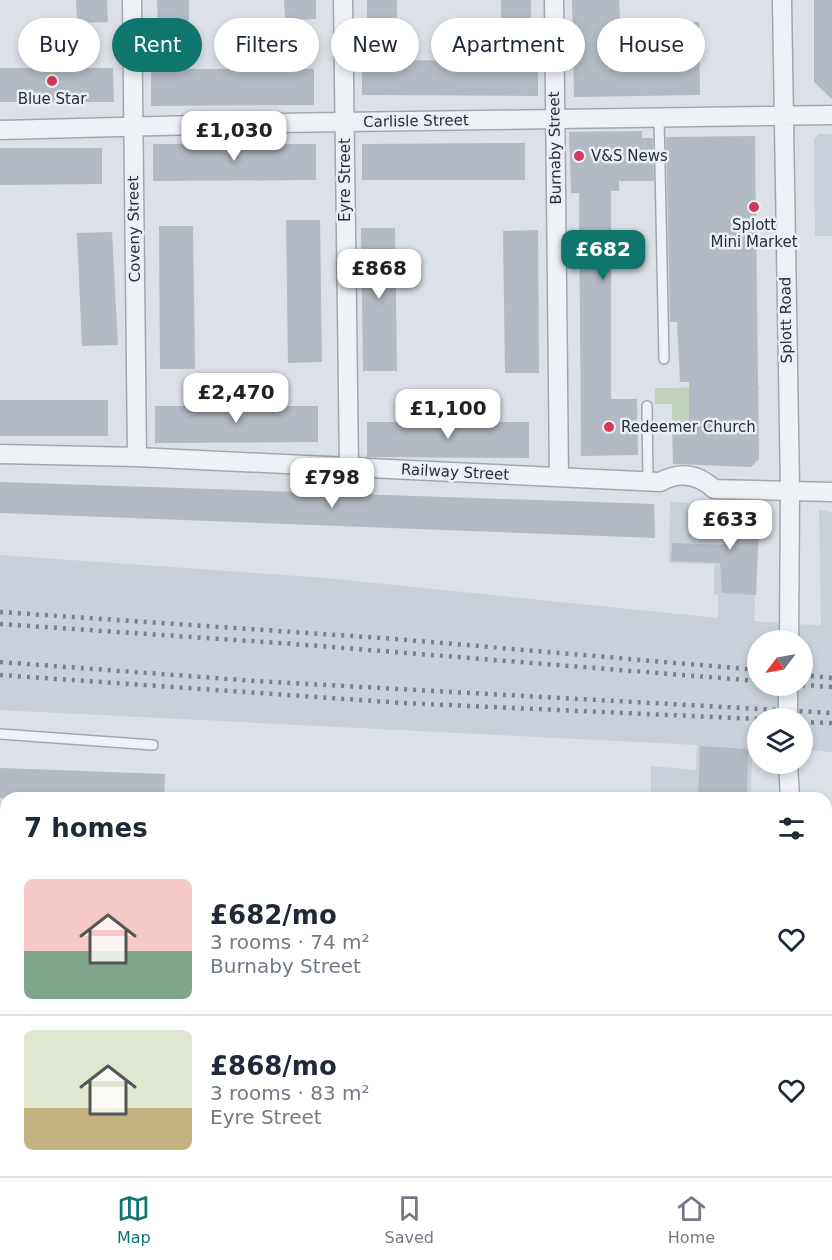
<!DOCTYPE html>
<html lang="en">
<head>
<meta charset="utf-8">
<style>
	:root { --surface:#fff; --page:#f6f6f7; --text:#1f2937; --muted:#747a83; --line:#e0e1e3; --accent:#0f766e }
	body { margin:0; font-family:"DejaVu Sans",sans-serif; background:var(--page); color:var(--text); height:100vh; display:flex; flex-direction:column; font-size:22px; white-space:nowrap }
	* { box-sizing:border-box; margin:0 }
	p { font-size:20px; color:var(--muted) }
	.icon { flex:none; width:33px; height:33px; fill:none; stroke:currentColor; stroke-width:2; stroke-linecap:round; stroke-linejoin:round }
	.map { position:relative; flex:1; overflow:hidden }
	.panel { position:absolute; left:0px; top:792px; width:832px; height:384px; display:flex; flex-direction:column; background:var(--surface); border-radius:18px 18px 0 0; box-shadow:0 3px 9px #0003 }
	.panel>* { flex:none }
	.guide { position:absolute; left:18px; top:18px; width:796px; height:54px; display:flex; gap:12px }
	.needle { width:39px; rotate:238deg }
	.fabs { position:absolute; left:747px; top:630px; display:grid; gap:12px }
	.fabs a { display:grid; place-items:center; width:66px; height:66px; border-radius:50%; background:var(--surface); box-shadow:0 3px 9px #0003; font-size:30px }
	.price { position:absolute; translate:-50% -51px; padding:0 14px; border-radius:12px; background:#fff; color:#222; font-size:20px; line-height:39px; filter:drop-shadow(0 2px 3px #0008) }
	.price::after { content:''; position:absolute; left:50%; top:36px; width:18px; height:14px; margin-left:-9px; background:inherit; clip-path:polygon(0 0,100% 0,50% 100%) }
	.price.on { background:var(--accent); color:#fff }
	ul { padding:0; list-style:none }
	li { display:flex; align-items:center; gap:18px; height:150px; padding:0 24px }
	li+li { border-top:2px solid var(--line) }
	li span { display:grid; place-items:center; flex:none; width:168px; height:120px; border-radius:9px; color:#555 }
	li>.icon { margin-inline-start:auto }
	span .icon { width:72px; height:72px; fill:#fffc; stroke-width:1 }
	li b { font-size:26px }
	h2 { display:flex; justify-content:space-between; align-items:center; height:72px; padding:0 24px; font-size:26px }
	.tag { padding:0 21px; border-radius:27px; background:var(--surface); box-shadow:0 3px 9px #0003; font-size:21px; line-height:54px }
	.tag.on { background:var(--accent); color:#fff }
	.dock { display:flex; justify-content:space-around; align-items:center; height:84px; border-top:2px solid var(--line); background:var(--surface); font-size:16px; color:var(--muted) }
	.dock a { display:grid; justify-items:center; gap:3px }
	.dock .on { color:var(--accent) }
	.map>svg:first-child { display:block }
	.built { fill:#c9d0d9; fill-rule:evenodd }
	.green { fill:#c2d1bc }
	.building { fill:#b3bac3 }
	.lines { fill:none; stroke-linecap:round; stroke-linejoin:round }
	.lane-casing { stroke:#a1a7b1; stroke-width:12 }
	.street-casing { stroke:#a1a7b1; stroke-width:21 }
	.lane { stroke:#eef1f5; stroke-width:9 }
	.street { stroke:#eef1f5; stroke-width:18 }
	.rail { stroke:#758091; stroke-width:4.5; stroke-dasharray:3 6; stroke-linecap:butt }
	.street-bridge-casing { stroke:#a1a7b1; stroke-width:21; stroke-linecap:butt }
	.street-bridge { stroke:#eef1f5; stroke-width:18 }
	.poi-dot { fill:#d23a58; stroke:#ebeff4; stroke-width:2 }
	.labels { text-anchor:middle; stroke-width:5; stroke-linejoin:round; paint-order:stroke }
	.poi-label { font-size:15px; fill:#252f3d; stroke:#ebeff4 }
	.street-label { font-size:15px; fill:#252f3d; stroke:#ebeff4 }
</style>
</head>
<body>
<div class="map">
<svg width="832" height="1176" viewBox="0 0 832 1176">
	<rect width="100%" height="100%" fill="#dce0e7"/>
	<path class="built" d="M819,134H832V236H815L814,139Z
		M670,502L760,507L754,621L789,624L821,625L819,510L832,512V752L803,750L802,718H758L757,748H752L751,798H651V766L696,770L697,745L0,710V555L325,578L718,618V595H714V564L669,563ZM758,640H802V686H758Z"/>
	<path class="green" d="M759,387V389L690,390L696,406L688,432L687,424L672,423V404H655V388Z
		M175,1170H370L366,1176H171Z"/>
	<path class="building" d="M76,0H107L108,22L77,23Z
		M157,0H189V21L158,22Z
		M284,0H316V19L285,20Z
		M367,0H397V18L367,19Z
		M501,0H531V20H501Z
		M572,0H619L621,32H670V23L699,22L700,95L574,97Z
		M814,0H832V99L814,82Z
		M362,60L538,61V96L362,95Z
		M0,68H113L114,102H0Z
		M151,69H314V105L151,106Z
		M642,131V138H653L654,181H619V191H611V399H637L638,455L581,456L579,193H571L569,132Z
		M755,136L759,459L751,467L673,464L672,423L689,424V382H680L677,322H670L666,137Z
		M525,143V180H362V144Z
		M153,144H316V180L153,181Z
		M0,148H102V184L0,185Z
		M286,220H320L322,362L288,363Z
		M159,226H193L195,369H160Z
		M361,228H395L397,371H363Z
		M538,230L539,373H505L503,231Z
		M112,232L118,345L82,346L77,233Z
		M0,400H108V436H0Z
		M155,406H318V442L155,443Z
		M367,422H529V458L367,457Z
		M0,482L654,504L655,538L0,513Z
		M725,507L760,508L756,595L722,593L720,563L671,561L672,543L724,545Z
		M700,746L748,749L747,798H698Z
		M0,768L165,774L164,798H0Z"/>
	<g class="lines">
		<defs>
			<path id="lane" d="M659,117L664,359
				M647,406L648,482
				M0,734L153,745"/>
			<path id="street" d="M132,0L137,457
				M343,0L349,468
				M554,0L559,477
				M782,0L790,491L789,640
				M0,130L275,123L832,115
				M0,454L137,457L660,482C680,471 698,474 714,489L832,492
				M788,764L790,798
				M0,823H6
				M826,868L832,873
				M0,1037L6,1028
				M826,1107L832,1109
				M476,1170L489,1176
				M146,1176L150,1170
				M389,1176L393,1170"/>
		</defs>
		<use href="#lane" class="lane-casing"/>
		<use href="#street" class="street-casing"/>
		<use href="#lane" class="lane"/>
		<use href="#street" class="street"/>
		<path class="rail" d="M0,612L396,639L758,670
			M0,624L294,644L758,681
			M0,662L256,681L832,713
			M0,675L403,703L758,719
			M802,675L832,678
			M802,685L832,687
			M802,722L832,723"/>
		<defs>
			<path id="street-bridge" d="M788,718V686"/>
		</defs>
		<use href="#street-bridge" class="street-bridge-casing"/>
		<use href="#street-bridge" class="street-bridge"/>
	</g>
	<g class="poi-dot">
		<circle cx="52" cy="81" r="6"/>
		<circle cx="579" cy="156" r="6"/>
		<circle cx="754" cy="207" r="6"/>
		<circle cx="609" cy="427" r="6"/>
	</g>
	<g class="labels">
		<g class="poi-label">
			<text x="52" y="104">Blue Star</text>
			<text x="591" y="161" text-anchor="start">V&amp;S News</text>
			<text x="754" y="230">Splott<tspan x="754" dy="17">Mini Market</tspan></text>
			<text x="621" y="432" text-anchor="start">Redeemer Church</text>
		</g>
		<g class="street-label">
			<text transform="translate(416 121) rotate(-1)" y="5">Carlisle Street</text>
			<text transform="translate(555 148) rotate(-91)" y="5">Burnaby Street</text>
			<text transform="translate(345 180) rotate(-90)" y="5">Eyre Street</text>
			<text transform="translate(134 229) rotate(-91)" y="5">Coveny Street</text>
			<text transform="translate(786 320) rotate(-91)" y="5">Splott Road</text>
			<text transform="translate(455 472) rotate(3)" y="5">Railway Street</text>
		</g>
	</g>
</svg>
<div class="fabs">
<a><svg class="needle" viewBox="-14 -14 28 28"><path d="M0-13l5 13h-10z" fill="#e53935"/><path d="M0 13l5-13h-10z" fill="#747a83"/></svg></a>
<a><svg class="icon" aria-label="layers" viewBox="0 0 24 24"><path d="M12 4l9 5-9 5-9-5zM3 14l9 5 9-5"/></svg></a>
</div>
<b class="price" style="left:234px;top:162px">£1,030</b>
<b class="price on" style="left:603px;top:281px">£682</b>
<b class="price" style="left:379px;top:300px">£868</b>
<b class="price" style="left:236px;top:424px">£2,470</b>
<b class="price" style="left:448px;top:440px">£1,100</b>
<b class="price" style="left:332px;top:509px">£798</b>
<b class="price" style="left:730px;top:551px">£633</b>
<div class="guide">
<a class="tag">Buy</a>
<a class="tag on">Rent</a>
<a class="tag">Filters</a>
<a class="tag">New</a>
<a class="tag">Apartment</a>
<a class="tag">House</a>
</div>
<section class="panel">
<h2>7 homes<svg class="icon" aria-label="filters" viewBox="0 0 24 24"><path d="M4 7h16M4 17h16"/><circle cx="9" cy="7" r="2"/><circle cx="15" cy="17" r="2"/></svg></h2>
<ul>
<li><span style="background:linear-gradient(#f6c9c9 60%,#7fa58c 0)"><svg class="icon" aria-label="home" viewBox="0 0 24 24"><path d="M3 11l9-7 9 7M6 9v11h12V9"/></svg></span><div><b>£682/mo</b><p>3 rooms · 74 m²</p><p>Burnaby Street</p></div><svg class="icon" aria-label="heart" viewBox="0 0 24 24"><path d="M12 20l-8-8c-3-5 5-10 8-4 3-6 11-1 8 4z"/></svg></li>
<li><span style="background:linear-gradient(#dfe7d0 65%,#c2b280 0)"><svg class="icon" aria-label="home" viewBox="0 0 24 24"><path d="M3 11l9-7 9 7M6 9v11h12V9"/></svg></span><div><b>£868/mo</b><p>3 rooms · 83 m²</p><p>Eyre Street</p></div><svg class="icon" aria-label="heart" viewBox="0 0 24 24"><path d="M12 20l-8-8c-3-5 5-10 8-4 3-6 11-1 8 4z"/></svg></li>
</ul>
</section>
</div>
<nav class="dock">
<a class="on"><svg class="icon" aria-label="map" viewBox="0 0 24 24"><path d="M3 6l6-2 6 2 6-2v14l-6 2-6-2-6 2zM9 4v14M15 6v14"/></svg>Map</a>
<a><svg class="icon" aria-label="saved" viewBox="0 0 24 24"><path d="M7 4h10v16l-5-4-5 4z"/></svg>Saved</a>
<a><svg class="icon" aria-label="home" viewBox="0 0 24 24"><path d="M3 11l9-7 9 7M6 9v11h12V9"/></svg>Home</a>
</nav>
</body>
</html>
